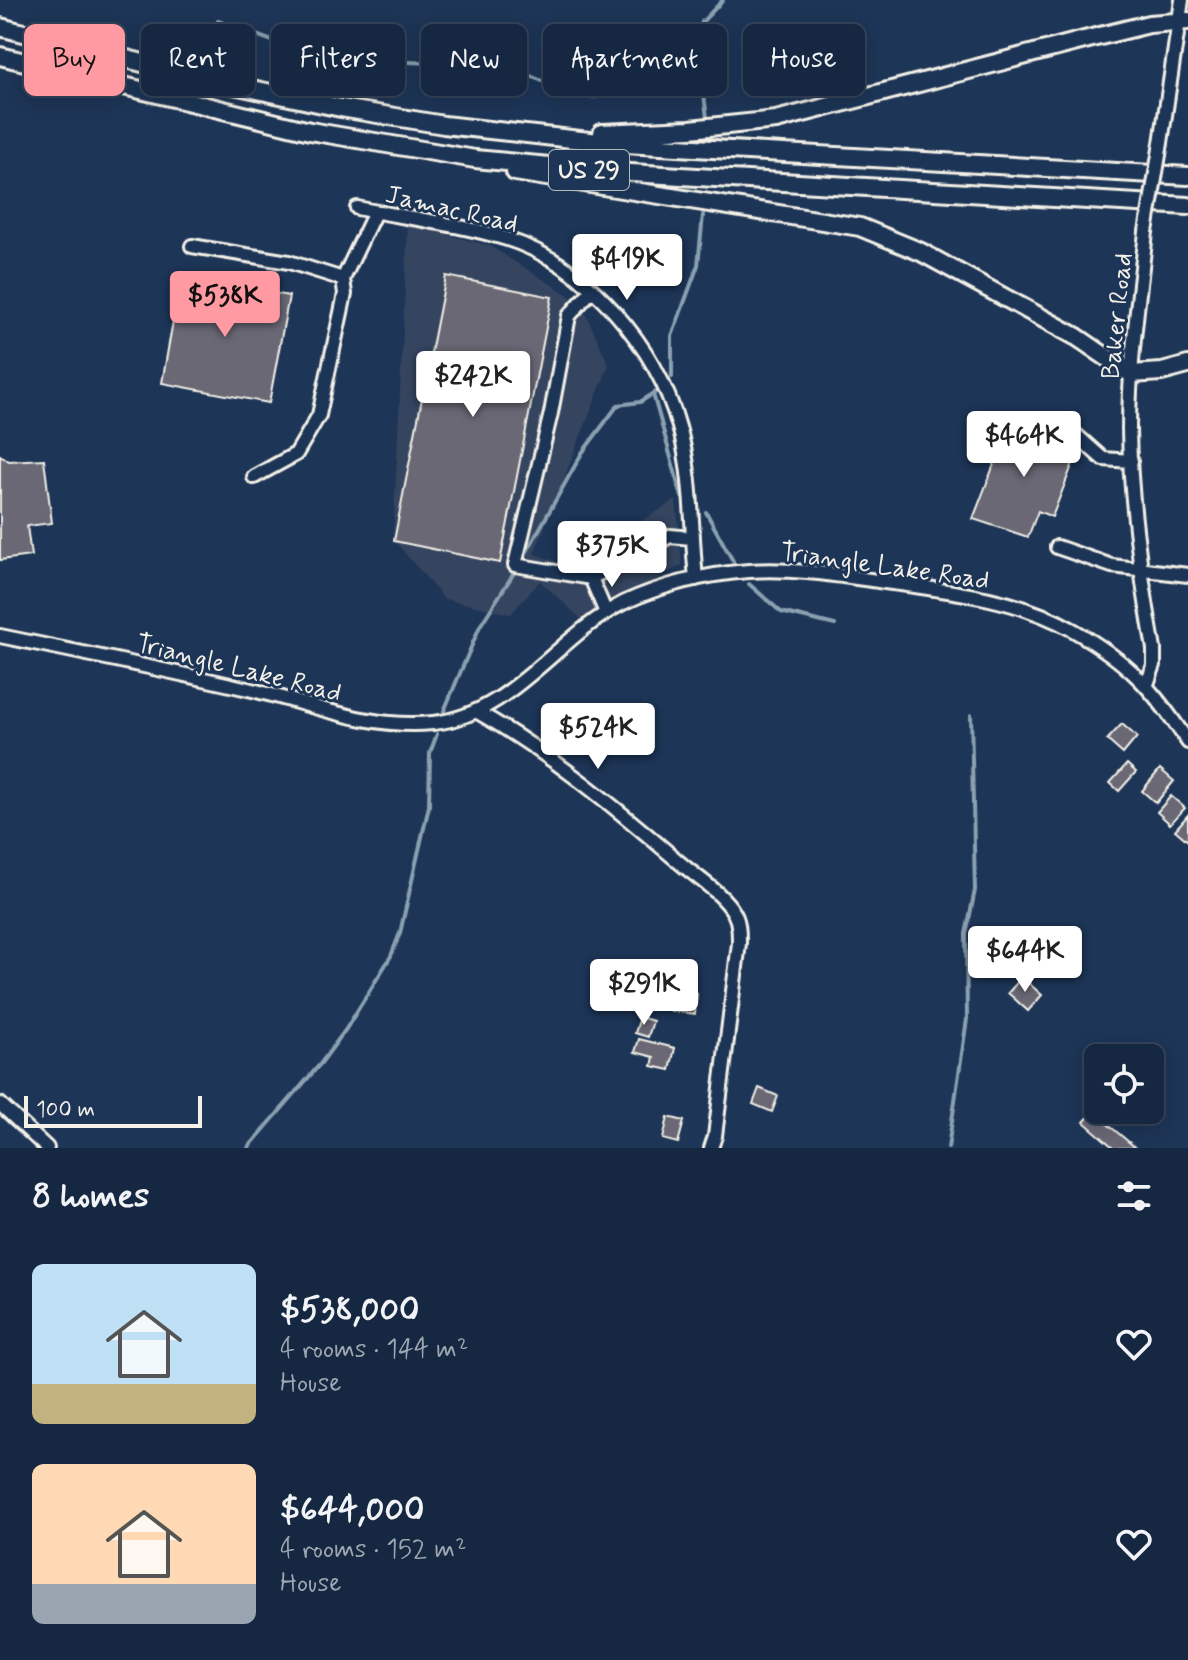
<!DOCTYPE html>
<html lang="en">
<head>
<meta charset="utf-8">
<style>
	:root { --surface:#162841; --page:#1f3048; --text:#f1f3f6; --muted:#9ea6b1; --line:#35445a; --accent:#ff9aa2 }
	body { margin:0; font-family:Mynerve,sans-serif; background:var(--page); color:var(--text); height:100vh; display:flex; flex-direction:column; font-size:30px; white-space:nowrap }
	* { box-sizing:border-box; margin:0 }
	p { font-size:26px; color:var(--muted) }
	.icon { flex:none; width:44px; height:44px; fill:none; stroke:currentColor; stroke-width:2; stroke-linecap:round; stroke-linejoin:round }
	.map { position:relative; height:1148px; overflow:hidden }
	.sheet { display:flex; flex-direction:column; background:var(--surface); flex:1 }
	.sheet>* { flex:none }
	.hud { position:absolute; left:24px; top:24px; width:1140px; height:72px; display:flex; gap:16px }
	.fabs { position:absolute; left:1084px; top:1044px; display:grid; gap:16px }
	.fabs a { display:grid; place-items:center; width:80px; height:80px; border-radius:12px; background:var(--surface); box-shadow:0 4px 20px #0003,0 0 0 2px var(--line); font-size:40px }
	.scale { position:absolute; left:24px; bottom:20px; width:178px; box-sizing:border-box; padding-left:8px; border:4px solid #f4f1e8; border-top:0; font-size:22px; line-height:28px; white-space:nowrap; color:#f4f1e8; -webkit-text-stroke:6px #1d3557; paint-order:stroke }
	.price { position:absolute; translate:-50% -68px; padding:0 18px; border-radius:8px; background:#fff; color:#222; font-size:26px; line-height:52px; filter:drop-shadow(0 2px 4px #0008) }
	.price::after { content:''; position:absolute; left:50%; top:48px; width:24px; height:18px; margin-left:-12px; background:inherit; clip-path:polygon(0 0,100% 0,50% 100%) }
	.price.selected { background:var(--accent); color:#111 }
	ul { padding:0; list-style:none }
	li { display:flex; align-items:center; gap:24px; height:200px; padding:0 32px }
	li span { display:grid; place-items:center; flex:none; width:224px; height:160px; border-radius:12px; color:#555 }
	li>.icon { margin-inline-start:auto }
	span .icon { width:96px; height:96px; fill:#fffc; stroke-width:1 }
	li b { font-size:34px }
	h2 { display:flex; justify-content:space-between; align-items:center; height:96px; padding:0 32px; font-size:34px }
	.pill { padding:0 28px; border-radius:12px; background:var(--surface); box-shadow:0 4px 20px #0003,0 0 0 2px var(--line); font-size:28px; line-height:72px }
	.pill.selected { background:var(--accent); color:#111 }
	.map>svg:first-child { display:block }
	.built { fill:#344460 }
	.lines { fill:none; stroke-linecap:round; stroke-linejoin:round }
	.stream { stroke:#8ba1b1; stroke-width:4 }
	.building { fill:#6a6874; stroke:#f4f1e8; stroke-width:2 }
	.minor-casing { stroke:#f4f1e8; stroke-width:18 }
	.highway-casing { stroke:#f4f1e8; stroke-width:22 }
	.minor { stroke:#1d3557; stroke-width:12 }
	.highway { stroke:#1d3557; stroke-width:16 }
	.minor-bridge-casing { stroke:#f4f1e8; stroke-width:18; stroke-linecap:butt }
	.minor-bridge { stroke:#1d3557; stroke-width:12 }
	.labels { text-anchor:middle; stroke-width:6; stroke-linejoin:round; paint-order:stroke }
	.shield { fill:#1d3557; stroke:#b4b9bc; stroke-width:2 }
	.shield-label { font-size:24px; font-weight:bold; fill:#f4f1e8 }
	.street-label { font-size:26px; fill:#f4f1e8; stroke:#1d3557 }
</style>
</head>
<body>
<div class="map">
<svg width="1188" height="1148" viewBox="0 0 1188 1148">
	<rect width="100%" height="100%" fill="#1d3557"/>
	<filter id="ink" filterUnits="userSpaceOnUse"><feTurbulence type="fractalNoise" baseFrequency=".0125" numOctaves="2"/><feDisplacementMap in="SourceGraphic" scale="16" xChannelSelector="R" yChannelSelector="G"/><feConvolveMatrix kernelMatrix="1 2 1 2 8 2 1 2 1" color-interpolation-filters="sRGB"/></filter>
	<g filter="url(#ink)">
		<path class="built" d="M408,224L490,246L581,303L609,365L534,554L568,565L676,500L682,565L582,620L540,581L511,614L444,599L393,539Z"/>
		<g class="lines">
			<path class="stream" d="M218,21L332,63L383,61L507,66L575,95L595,97L616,93L641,83L668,65L697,39
				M707,118L697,39L702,22L723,0
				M672,377V336L698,265L703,215
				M653,394L682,497
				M706,512L733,561
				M749,584L781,612L835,625
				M444,711L480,626L521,562L582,453L618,405L640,402L656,392
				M248,1148L321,1063L346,1029L391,956L400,933L429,806L430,753L437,734
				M948,1148L967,1019L966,934L975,890L971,715"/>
		</g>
		<path class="building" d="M181,276L289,296L269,403L162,383Z
			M446,276L552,297L500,563L394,541Z
			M1013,415L1061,433L1052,455L1073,463L1052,517L1038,511L1028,537L973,519Z
			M0,455L9,461L44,459L52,523L27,526L31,556L0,560Z
			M1122,724L1137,737L1123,754L1107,740Z
			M1127,764L1136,772L1119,791L1110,783Z
			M1160,769L1174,781L1156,803L1142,791Z
			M1171,796L1185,808L1170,824L1157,812Z
			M1188,815V841L1175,830Z
			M1022,977L1042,995L1028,1011L1008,993Z
			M673,992L697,994L695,1014L671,1011Z
			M640,1017L653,1021L648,1037L635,1033Z
			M639,1039L675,1048L670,1070L652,1066L654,1057L635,1052Z
			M759,1088L778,1096L772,1112L753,1104Z
			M1093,1112L1136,1148H1114L1084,1122Z
			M668,1117L684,1121L678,1143L663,1139Z"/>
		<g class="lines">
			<defs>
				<path id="minor" d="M1161,143L1182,0
					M357,208C407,218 459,224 507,239C588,265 657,347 679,427C693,475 691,530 696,579
					M1146,232C1139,297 1129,363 1129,429C1130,503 1141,577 1154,649V665L1147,684
					M192,246L289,262L343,279L375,212
					M1067,427L1103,459L1131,461
					M254,477L296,454L319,415L345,294L343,279
					M1057,547L1112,566L1188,575
					M591,578L515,565L551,413L569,316L591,291
					M606,613L591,578L670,536L692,538
					M0,636C83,653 166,670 248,689C309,703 370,730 433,723C512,715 556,637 623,603C661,585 707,574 749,571C792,568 835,575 878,581C942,590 1016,597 1073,630C1129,662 1153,689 1188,742
					M476,711C550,753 615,807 679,862C696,877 723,893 734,913C739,922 739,932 739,943L715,1136L711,1148
					M0,1104L47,1148"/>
				<path id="highway" d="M0,27L206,79L341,108L444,125L608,143L1188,176
					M0,56L310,131L475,159L614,172L1188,206
					M602,133L690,129L776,120L1096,37L1149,24L1188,21
					M515,172L860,227L921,252L1077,337L1131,374L1162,372L1188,365"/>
			</defs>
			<use href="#minor" class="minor-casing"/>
			<use href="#highway" class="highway-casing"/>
			<use href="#minor" class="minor"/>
			<use href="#highway" class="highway"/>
			<defs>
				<path id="minor-bridge" d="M1146,232L1161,143"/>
			</defs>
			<use href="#minor-bridge" class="minor-bridge-casing"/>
			<use href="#minor-bridge" class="minor-bridge"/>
		</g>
	</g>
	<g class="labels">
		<rect class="shield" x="549" y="150" width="80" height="40" rx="6"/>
		<g class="shield-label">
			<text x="589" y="178">US 29</text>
		</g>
		<g class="street-label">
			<text transform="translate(452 208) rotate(13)" y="9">Jamac Road</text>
			<text transform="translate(1116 316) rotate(-84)" y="9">Baker Road</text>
			<text transform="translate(885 565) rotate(8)" y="9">Triangle Lake Road</text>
			<text transform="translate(239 667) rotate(14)" y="9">Triangle Lake Road</text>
		</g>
	</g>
</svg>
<div class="fabs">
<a><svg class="icon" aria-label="locate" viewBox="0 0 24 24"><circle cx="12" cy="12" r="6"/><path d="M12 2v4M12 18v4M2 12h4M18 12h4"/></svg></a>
</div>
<div class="scale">100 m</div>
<b class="price" style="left:627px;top:302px">$419K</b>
<b class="price selected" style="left:225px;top:339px">$538K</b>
<b class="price" style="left:473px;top:419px">$242K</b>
<b class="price" style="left:1024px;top:479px">$464K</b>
<b class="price" style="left:612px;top:589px">$375K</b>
<b class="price" style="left:598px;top:771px">$524K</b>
<b class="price" style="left:1025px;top:994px">$644K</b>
<b class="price" style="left:644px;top:1027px">$291K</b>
<div class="hud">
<a class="pill selected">Buy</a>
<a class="pill">Rent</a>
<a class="pill">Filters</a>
<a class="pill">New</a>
<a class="pill">Apartment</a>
<a class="pill">House</a>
</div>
</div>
<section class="sheet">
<h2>8 homes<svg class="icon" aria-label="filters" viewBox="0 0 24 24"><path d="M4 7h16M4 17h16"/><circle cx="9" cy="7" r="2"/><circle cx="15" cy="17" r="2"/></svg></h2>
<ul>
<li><span style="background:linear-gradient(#bfe0f5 75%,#c2b280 0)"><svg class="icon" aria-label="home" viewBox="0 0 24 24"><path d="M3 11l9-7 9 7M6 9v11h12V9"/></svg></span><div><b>$538,000</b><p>4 rooms · 144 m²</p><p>House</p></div><svg class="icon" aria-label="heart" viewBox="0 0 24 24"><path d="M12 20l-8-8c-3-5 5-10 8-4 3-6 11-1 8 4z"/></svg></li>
<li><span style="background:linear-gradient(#ffd9b3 75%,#9aa5b1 0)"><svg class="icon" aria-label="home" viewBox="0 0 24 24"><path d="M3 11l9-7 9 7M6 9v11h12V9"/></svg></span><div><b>$644,000</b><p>4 rooms · 152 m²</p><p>House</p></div><svg class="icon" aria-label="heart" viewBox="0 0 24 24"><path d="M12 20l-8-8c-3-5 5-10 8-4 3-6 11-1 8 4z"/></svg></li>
</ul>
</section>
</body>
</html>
